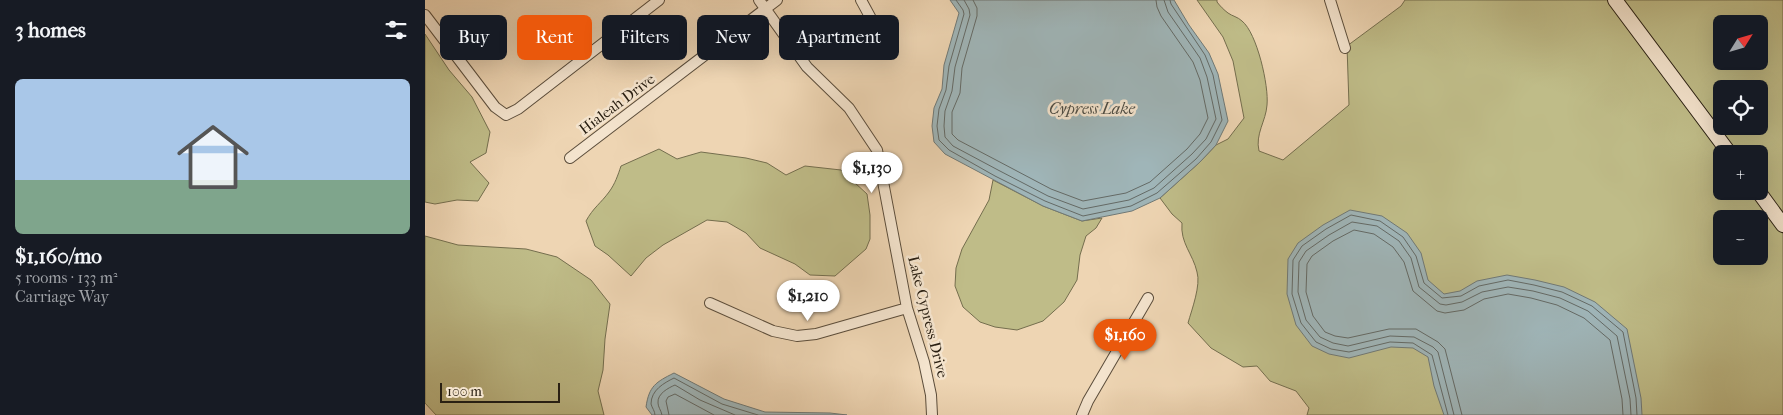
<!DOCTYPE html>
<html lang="en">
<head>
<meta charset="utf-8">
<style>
	:root { --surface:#171b24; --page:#242831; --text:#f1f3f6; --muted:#9ea1a6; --accent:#ea580c }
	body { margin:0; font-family:"IM FELL French Canon",serif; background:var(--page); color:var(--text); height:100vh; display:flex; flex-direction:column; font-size:19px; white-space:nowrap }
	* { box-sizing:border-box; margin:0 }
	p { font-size:16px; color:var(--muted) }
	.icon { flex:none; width:28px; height:28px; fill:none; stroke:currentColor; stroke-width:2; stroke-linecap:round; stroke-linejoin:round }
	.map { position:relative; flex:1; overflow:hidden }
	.panel { display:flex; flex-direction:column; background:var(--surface); width:425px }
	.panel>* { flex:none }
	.top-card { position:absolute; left:15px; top:15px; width:475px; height:45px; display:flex; gap:10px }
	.needle { width:32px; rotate:53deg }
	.tools { position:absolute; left:1288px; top:15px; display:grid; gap:10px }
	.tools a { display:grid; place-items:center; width:55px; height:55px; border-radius:8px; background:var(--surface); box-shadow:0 5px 20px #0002; font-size:25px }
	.scale { position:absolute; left:15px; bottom:12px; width:120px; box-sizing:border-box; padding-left:5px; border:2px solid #2a2013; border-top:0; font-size:14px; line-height:18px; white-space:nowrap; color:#2a2013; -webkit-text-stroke:4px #f4e4ce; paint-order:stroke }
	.price { position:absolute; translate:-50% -42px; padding:0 11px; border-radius:18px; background:#fff; color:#222; font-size:16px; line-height:32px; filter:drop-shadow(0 1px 2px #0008) }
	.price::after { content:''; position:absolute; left:50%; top:30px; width:15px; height:11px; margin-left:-8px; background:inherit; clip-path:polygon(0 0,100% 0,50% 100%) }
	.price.on { background:var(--accent); color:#fff }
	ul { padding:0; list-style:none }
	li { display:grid; align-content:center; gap:10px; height:265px; padding:0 15px }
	li span { display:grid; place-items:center; height:155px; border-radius:8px; color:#555 }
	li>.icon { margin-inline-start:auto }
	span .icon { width:90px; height:90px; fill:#fffc; stroke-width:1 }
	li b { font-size:21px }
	h2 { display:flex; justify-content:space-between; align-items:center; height:60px; padding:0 15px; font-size:21px }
	.tag { padding:0 18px; border-radius:8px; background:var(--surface); box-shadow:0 5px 20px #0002; font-size:18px; line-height:45px }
	.tag.on { background:var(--accent); color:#fff }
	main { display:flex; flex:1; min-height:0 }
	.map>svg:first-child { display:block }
	.green { fill:#bfbc88; stroke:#746e4e; fill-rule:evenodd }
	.water { fill:#9fb5b8; stroke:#707976 }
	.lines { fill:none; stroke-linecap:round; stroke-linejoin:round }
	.shore { stroke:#646a66; stroke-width:1 }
	.street-casing { stroke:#5b4d3b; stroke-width:12 }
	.secondary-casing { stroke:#2a2013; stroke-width:16 }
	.street { stroke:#f4e4ce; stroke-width:10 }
	.secondary { stroke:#f4e4ce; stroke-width:14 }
	.labels { text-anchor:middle; stroke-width:5; stroke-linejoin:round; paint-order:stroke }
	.street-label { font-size:15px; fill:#2a2013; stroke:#f4e4ce }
	.water-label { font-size:16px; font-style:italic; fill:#4d4d45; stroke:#f4e4ce }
</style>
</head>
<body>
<main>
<section class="panel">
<h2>3 homes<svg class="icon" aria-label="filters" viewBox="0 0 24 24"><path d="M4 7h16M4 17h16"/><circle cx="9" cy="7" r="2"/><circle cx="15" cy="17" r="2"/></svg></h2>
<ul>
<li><span style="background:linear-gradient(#a9c7e8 65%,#7fa58c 0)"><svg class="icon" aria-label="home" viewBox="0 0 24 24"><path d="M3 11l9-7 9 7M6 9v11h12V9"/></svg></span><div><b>$1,160/mo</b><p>5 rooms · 133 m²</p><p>Carriage Way</p></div></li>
</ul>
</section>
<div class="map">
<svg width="1358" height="415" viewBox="0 0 1358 415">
	<rect width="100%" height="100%" fill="#eed5b3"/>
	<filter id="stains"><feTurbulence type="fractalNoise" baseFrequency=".004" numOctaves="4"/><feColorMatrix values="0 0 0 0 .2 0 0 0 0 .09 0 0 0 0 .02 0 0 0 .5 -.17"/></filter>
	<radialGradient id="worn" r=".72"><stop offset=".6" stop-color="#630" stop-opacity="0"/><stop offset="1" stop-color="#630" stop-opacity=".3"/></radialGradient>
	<path class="green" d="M772,0H792V2C795,6 799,10 803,13C807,16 813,17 817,21C832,33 844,86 842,105C841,121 830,134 834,151L858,160L924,105L922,46L976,6L980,0H1184L1296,154V191H1326L1358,234V415H882L884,408L871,391L845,381L832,366L818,367L786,348L763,323C767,309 776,285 772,272C768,254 755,243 757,223L747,214L735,198L775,162L791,145L803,139L819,118L808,61L798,37ZM1296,219H1334V256H1296Z
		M1198,0H1358V217L1334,184V154H1311ZM1296,24H1334V61H1296ZM1296,89H1334V126H1296Z
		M0,34L24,70L47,97L65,132L61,153L45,162L64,183L53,201L32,200L10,204L0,202Z
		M234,149L252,159L276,152L321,158L342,163L361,175L380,166L416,170L442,194L445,215V239L441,249L410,276L385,275L370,264L335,248L321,233L302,222L282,220L238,245L221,258L206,276L183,255L170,246L161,221C168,208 176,203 184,192C190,184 193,175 196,166Z
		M568,180L618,206L657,221L677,218L671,228L661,236L655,255L652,280L639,302L618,321L592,330L570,327L555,322L538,307L530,286L531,268L537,249L564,200Z
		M0,236L33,245L101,249L132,257L166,280L185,304L180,339L178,370L173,391L179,415H11L0,403Z"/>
	<path class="water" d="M525,0H749L764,25L784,53L793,74L803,121L791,145L775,162L735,198L707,211L657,221L618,206L520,154L509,142L507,126L509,108L517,89L519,65L534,13Z
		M925,210L957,216L982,233L996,253L1003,280L1019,294L1035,291L1052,281L1082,275L1110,280L1139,287L1170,302L1202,329L1216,398L1217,415H1019L1009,386L1003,357L988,348L966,347L924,358L904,354L887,346L871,325L862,294L863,259L873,243L898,225Z
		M249,373L299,399L340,412L405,413L422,415H227L221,407C224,386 231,382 249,373Z"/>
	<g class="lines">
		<path class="shore" d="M531,0L538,10L539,14L524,66L521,90L514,109L512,126L514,140L524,150L570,176L620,201L658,216L706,206L732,193L771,159L786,142L797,120L788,75L780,55L746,4L745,0
			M539,0L544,9L545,15L530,67L527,91L520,111L519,126L520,137L528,146L573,170L623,196L658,209L704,200L729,188L767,154L781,139L791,119L782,77L775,58L743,12L739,0
			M548,0L552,8V16L537,68L535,93L527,112V134L533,140L626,189L658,201L701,193L725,182L762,149L775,134L783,118L775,80L768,62L736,16L732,7L731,0
			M230,415C230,411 227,408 226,404C226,390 239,383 249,378L297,404L333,415
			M237,415C236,410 233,407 233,403C232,394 243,388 250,385L275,400L310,415
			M244,415L241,401L243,397L250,394L289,415
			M1023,415L1007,355L988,343L965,342L924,352L906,349L891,342L876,323L867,294L868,260L877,246L901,229L926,215L955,221L978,237L991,256L999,283L1017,298L1036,296L1054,286L1083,280L1109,285L1137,292L1167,306L1198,332L1211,398L1212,415
			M1029,415L1013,352L1008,347L989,337L965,336L923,346L908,343L895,337L881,320L873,292L874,262L881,251L904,235L927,222L952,226L974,241L986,258L994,287L1015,304L1021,305L1037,302L1057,292L1083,287L1108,291L1135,298L1163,311L1192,336L1205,399L1206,415
			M1037,415L1020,349L1013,342L991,329H964L923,338L910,336L900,332L888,316L881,292L882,264L887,256L908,241L929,230L949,234L968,247L979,262L988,291L1012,311L1020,313L1039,310L1059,299L1083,294L1106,298L1132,305L1159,318L1185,340L1197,399L1198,415"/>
		<defs>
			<path id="street" d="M334,0L382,67L424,108L452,150L482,308L499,362L506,395L507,415
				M436,0L449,24
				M905,0L920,48
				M0,15L70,107L81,115L93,109L234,0
				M145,158L352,0
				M285,303L348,331L372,336L391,334L482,308
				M657,415L663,401L723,298"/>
			<path id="secondary" d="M1190,0L1305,154
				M1333,191L1358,225"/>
		</defs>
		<use href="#street" class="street-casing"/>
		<use href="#secondary" class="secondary-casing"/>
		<use href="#street" class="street"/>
		<use href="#secondary" class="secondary"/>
	</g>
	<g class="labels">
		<g class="street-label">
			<text transform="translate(192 104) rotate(-37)" y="5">Hialeah Drive</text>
			<text transform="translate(503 317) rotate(76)" y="5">Lake Cypress Drive</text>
		</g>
		<g class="water-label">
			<text x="667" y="114">Cypress Lake</text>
		</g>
	</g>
	<rect width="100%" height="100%" filter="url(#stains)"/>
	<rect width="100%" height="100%" fill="url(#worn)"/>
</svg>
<div class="tools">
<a><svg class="needle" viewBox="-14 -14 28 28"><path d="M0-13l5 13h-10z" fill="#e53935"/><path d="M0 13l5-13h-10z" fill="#9ea1a6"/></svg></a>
<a><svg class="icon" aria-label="locate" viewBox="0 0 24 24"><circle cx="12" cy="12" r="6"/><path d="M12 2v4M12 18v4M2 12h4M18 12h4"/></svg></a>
<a>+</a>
<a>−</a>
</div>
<div class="scale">100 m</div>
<b class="price" style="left:447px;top:194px">$1,130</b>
<b class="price" style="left:383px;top:322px">$1,210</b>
<b class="price on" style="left:700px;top:361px">$1,160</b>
<div class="top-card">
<a class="tag">Buy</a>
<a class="tag on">Rent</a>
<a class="tag">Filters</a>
<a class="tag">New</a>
<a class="tag">Apartment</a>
</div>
</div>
</main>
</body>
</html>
